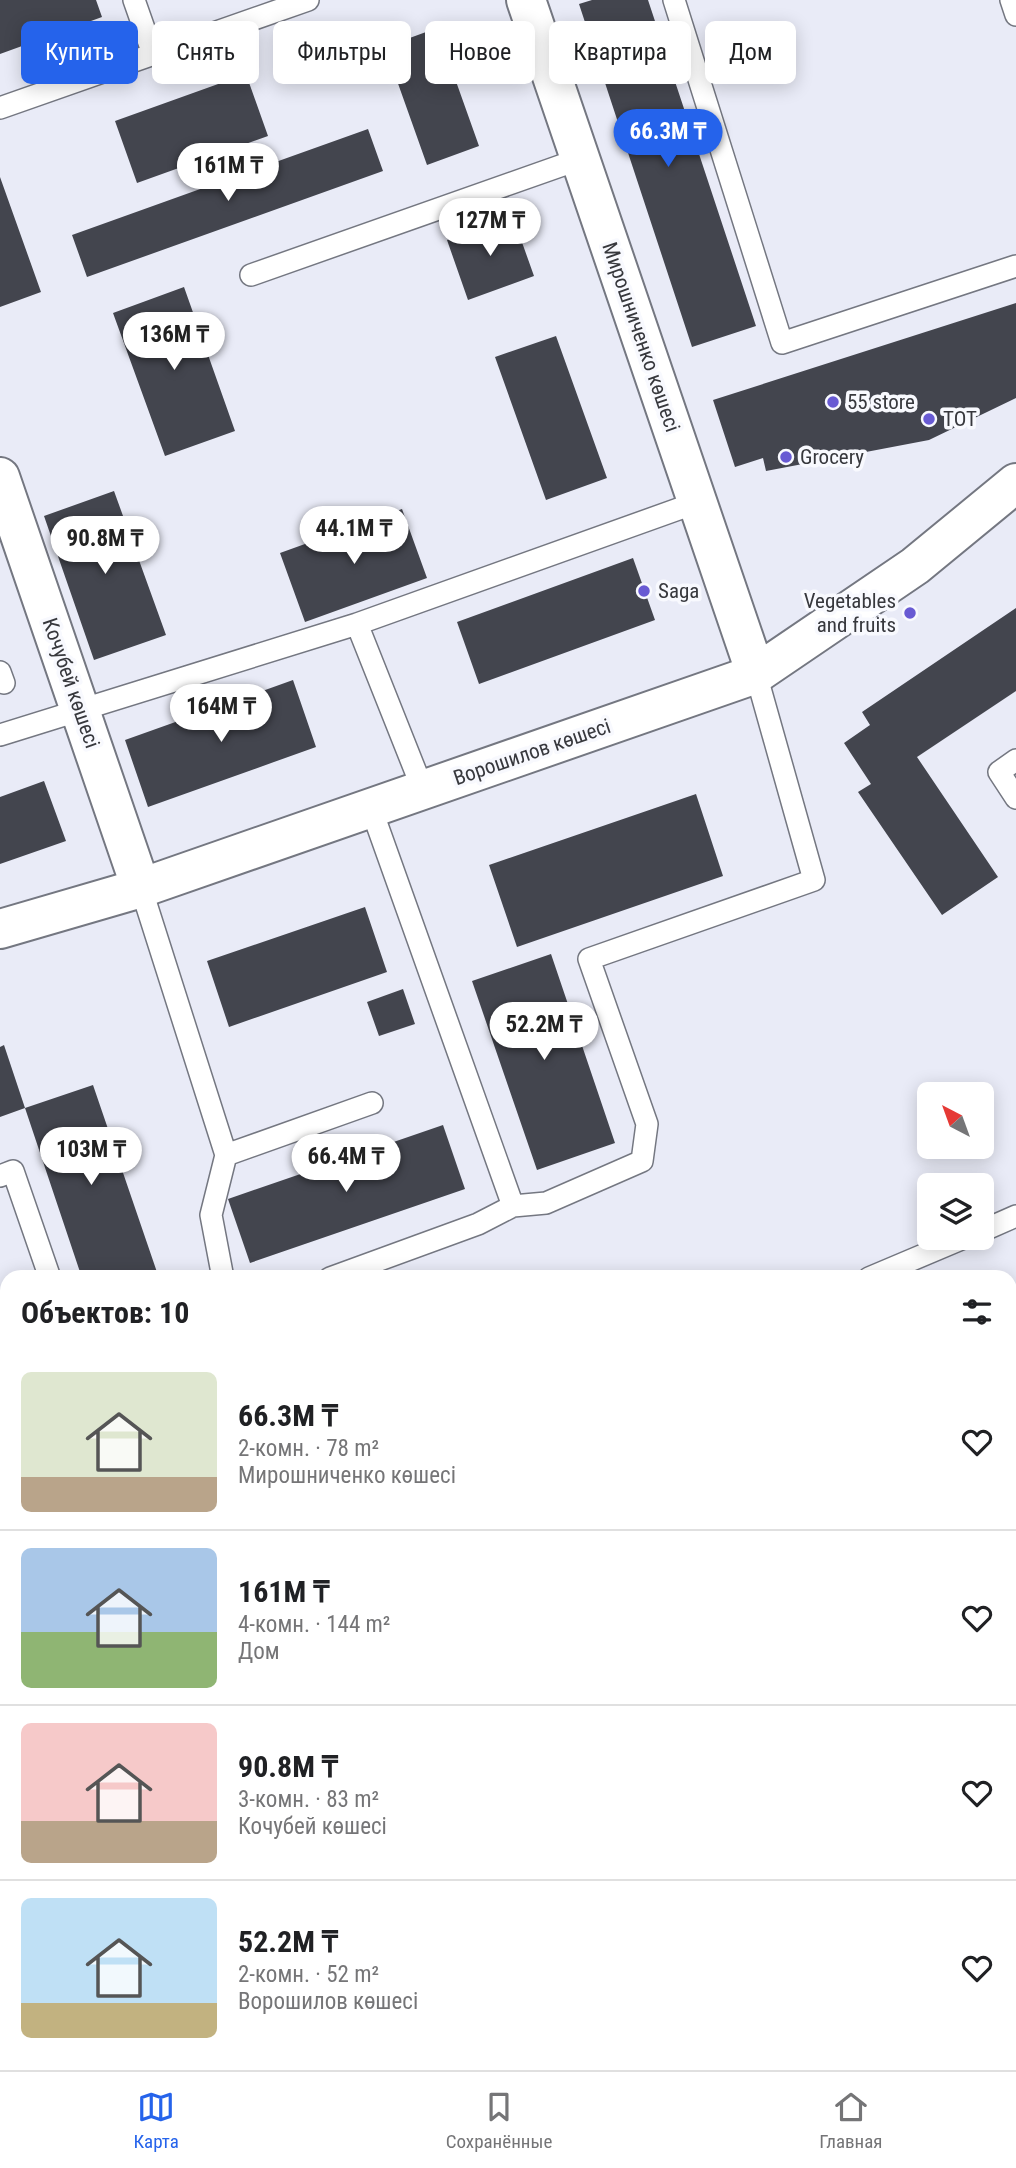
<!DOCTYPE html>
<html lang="ru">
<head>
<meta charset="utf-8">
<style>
	:root { --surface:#fff; --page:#f2f2f2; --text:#202124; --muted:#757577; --line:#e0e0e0; --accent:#2563eb }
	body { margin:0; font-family:"Roboto Condensed",sans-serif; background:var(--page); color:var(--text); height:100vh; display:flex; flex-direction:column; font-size:26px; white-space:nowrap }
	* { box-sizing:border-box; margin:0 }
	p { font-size:23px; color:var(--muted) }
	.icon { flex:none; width:38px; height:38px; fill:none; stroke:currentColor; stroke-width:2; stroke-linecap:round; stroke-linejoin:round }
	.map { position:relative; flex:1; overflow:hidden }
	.side { position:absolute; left:0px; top:1270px; width:1017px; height:800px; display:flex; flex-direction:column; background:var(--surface); border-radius:21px 21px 0 0; box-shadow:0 4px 18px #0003 }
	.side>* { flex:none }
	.guide { position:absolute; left:21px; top:21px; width:975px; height:63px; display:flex; gap:14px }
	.needle { width:46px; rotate:319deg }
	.fabs { position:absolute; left:917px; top:1082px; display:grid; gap:14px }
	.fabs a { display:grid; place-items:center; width:77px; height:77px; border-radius:10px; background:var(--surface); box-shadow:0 4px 18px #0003; font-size:35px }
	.price { position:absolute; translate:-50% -60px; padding:0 16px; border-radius:24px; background:#fff; color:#222; font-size:23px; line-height:46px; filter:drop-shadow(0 2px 4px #0008) }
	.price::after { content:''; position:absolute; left:50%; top:42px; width:21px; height:16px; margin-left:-10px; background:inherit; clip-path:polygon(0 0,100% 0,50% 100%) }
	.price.current { background:var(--accent); color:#fff }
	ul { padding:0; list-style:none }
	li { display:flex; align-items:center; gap:21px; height:175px; padding:0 21px }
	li+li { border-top:2px solid var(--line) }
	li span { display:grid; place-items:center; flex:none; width:196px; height:140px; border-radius:10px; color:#555 }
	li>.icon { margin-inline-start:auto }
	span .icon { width:84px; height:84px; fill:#fffc; stroke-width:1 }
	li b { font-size:30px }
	h2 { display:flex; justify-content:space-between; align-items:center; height:84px; padding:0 21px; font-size:30px }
	.tag { padding:0 24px; border-radius:10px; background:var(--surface); box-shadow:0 4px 18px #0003; font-size:24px; line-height:63px }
	.tag.current { background:var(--accent); color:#fff }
	.tab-bar { display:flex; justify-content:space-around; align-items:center; height:98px; border-top:2px solid var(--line); background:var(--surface); font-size:19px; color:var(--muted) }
	.tab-bar a { display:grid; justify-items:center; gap:4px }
	.tab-bar .current { color:var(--accent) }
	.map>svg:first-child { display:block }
	.building { fill:#43454e }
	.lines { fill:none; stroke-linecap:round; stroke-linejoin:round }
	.lane-casing { stroke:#747781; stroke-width:24 }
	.street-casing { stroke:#747781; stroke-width:42 }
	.secondary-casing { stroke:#747781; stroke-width:42 }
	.lane { stroke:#fff; stroke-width:21 }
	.street { stroke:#fff; stroke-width:38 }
	.secondary { stroke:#fff; stroke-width:38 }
	.poi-dot { fill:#685ad3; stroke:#f8f9fe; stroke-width:2.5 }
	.labels { text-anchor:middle; stroke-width:7; stroke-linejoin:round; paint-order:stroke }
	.street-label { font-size:21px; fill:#37383d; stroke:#f8f9fe }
	.poi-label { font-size:21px; fill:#37383d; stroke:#f8f9fe; text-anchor:start }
</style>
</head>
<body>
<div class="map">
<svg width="1016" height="2070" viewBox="0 0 1016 2070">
	<rect width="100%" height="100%" fill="#e9ebf7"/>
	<path class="building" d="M0,0H96L102,17L0,54Z
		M592,0H648L756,326L692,347L579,4Z
		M437,28L479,146L427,165L385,47Z
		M246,74L268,136L137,183L115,121Z
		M368,129L383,171L87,277L72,235Z
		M0,177L41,292L0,307Z
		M513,217L534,276L468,300L447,240Z
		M184,287L235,431L165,456L113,313Z
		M1016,303V398L929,440L766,471L763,458L735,467L713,400Z
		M556,336L607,478L546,500L495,357Z
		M114,491L166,635L94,660L44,516Z
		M402,509L427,578L305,622L280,553Z
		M633,558L655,620L479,684L457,622Z
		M1016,608V691L917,757L998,877L942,915L858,792L871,784L844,743L870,725L862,712Z
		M293,680L316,747L148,807L125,740Z
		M44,781L66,841L0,864V797Z
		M696,794L723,876L517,947L489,865Z
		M365,907L387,972L229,1027L207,961Z
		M551,954L615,1143L537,1170L472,981Z
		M403,989L415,1024L379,1036L367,1002Z
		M4,1045L25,1108L0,1117V1047Z
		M93,1085L159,1278H82L25,1108Z
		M443,1125L465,1189L250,1263L228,1199Z"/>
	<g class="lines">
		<defs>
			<path id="lane" d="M134,0L153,54
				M674,0L782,343L1016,266
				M1011,0L1016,15
				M0,108L308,0
				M251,275L580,159
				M0,672L4,683
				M0,735L357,624
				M1016,760L999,772L1016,798
				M423,790L357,624L698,502
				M371,808L513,1206
				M141,888L226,1155L372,1103
				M0,1176L13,1171L50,1278
				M982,1231L1016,1216
				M223,1278L211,1215L226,1155
				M330,1278L478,1224L513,1206L546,1203L642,1161L647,1124L589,959L814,880L756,674
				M869,1278L966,1237
				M0,1521L7,1514
				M1010,1687L1016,1683
				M800,2063L803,2070
				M352,2070L364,2063"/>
			<path id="street" d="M526,0L756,674
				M0,477L141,888"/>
			<path id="secondary" d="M0,929L141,888L756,674L915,566L1016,483"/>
		</defs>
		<use href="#lane" class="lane-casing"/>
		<use href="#street" class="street-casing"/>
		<use href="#secondary" class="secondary-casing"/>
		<use href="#lane" class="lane"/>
		<use href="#street" class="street"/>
		<use href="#secondary" class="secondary"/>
	</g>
	<g class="poi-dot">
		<circle cx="833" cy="402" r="7"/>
		<circle cx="929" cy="419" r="7"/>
		<circle cx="786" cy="457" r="7"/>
		<circle cx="644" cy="591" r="7"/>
		<circle cx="910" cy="613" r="7"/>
	</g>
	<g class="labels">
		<g class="street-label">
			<text transform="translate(641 337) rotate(71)" y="7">Мирошниченко көшесі</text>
			<text transform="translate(71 683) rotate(71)" y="7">Кочубей көшесі</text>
			<text transform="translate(532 752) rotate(-19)" y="7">Ворошилов көшесі</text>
		</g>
		<g class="poi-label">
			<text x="847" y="409">55 store</text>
			<text x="943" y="426">ТОТ</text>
			<text x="800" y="464">Grocery</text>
			<text x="658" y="598">Saga</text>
			<text x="896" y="608" text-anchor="end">Vegetables<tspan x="896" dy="24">and fruits</tspan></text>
		</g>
	</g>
</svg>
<div class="fabs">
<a><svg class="needle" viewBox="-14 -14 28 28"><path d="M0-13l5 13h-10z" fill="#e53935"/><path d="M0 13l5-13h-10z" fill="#757577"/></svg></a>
<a><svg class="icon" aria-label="layers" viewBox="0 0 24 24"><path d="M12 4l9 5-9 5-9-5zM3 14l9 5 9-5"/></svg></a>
</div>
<b class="price current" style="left:668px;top:169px">66.3M ₸</b>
<b class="price" style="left:228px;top:203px">161M ₸</b>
<b class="price" style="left:490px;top:258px">127M ₸</b>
<b class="price" style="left:174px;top:372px">136M ₸</b>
<b class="price" style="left:354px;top:566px">44.1M ₸</b>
<b class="price" style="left:105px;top:576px">90.8M ₸</b>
<b class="price" style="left:221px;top:744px">164M ₸</b>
<b class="price" style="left:544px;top:1062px">52.2M ₸</b>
<b class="price" style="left:91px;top:1187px">103M ₸</b>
<b class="price" style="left:346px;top:1194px">66.4M ₸</b>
<div class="guide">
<a class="tag current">Купить</a>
<a class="tag">Снять</a>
<a class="tag">Фильтры</a>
<a class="tag">Новое</a>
<a class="tag">Квартира</a>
<a class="tag">Дом</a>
</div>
<section class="side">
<h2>Объектов: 10<svg class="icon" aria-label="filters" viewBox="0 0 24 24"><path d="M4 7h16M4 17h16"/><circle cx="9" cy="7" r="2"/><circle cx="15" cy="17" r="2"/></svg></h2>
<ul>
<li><span style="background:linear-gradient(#dfe7d0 75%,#b9a48a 0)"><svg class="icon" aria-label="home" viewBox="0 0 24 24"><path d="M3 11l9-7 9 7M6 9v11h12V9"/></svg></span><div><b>66.3M ₸</b><p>2-комн. · 78 m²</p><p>Мирошниченко көшесі</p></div><svg class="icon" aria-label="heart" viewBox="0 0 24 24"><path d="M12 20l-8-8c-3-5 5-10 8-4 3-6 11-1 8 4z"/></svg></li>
<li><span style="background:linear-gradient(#a9c7e8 60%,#8fb573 0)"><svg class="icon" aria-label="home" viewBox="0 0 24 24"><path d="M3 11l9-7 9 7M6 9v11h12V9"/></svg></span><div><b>161M ₸</b><p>4-комн. · 144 m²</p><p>Дом</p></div><svg class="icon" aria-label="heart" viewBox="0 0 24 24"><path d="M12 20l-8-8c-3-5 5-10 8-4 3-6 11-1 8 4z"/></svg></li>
<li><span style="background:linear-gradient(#f6c9c9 70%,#b9a48a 0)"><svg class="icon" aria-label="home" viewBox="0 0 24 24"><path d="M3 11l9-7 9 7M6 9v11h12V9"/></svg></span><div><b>90.8M ₸</b><p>3-комн. · 83 m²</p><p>Кочубей көшесі</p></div><svg class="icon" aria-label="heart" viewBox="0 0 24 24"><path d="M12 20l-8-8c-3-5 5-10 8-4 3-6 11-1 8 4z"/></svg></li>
<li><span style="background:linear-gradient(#bfe0f5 75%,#c2b280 0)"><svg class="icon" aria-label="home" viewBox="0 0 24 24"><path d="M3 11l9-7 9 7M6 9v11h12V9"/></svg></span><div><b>52.2M ₸</b><p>2-комн. · 52 m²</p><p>Ворошилов көшесі</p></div><svg class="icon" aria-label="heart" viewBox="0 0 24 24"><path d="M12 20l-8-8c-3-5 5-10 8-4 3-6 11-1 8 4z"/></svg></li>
</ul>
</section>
</div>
<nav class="tab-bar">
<a class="current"><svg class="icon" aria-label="map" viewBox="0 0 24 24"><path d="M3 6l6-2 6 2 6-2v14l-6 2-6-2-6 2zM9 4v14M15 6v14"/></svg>Карта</a>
<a><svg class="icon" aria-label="saved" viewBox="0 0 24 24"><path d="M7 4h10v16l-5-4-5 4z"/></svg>Сохранённые</a>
<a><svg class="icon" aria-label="home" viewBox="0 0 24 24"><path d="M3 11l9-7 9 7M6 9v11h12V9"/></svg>Главная</a>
</nav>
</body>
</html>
